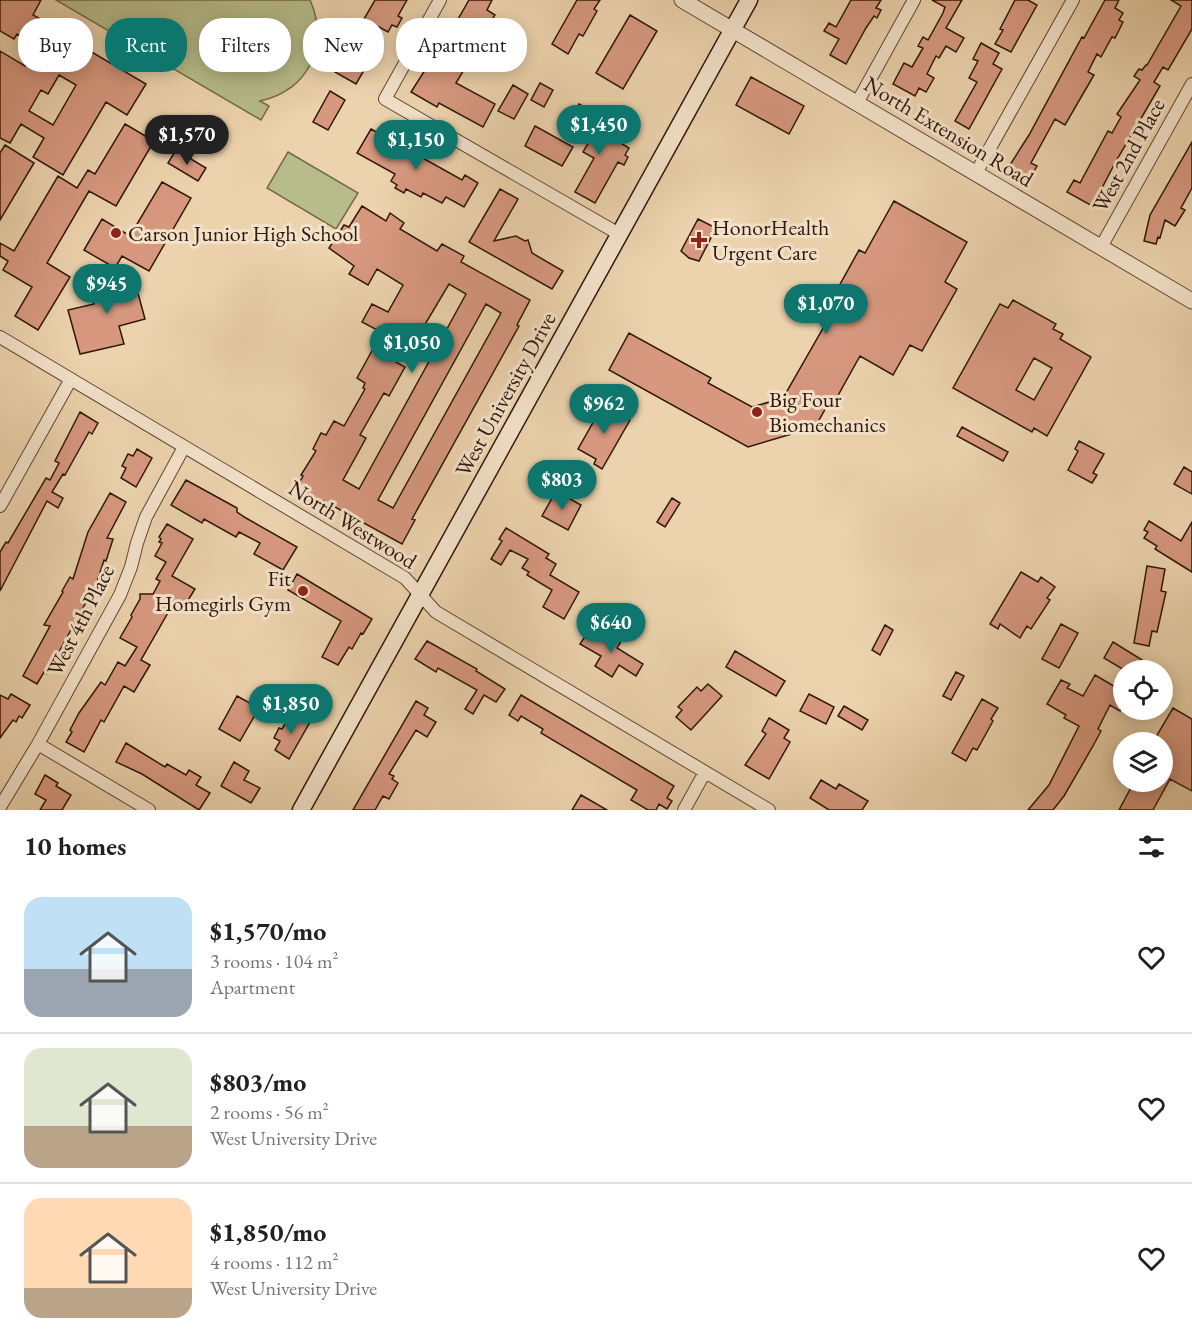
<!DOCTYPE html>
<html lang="en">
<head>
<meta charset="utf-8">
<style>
	:root { --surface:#fff; --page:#f6f6f6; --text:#202124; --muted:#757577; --line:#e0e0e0; --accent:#0f766e }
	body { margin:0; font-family:"EB Garamond",serif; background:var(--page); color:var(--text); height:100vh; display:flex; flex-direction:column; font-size:22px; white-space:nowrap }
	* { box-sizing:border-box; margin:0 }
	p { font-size:20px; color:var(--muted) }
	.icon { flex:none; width:33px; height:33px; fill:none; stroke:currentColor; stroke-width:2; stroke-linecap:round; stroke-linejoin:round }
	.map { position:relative; height:810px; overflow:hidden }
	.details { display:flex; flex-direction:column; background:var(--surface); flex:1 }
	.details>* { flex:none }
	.top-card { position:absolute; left:18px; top:18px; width:600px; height:54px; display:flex; gap:12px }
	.buttons { position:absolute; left:1113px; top:660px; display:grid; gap:12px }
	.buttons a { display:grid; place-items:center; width:60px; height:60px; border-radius:50%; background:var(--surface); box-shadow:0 3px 15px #0003; font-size:30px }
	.price { position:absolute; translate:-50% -51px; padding:0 14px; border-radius:21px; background:var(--accent); color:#fff; font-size:20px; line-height:39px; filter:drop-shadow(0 2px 3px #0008) }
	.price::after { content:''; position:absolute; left:50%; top:36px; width:18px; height:14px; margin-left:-9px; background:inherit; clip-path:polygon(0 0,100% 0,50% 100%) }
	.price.active { background:#222; color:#fff }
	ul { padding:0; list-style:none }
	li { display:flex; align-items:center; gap:18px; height:150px; padding:0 24px }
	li+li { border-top:2px solid var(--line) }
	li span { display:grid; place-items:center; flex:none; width:168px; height:120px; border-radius:18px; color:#555 }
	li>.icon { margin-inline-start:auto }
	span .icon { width:72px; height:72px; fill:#fffc; stroke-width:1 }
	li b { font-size:26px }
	h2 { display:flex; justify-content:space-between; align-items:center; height:72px; padding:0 24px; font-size:26px }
	.chip { padding:0 21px; border-radius:24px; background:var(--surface); box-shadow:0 3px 15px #0003; font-size:21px; line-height:54px }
	.chip.active { background:var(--accent); color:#fff }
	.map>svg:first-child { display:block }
	.green { fill:#b7bc8a; stroke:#746a4a; stroke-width:1.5 }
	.building { fill:#d7987f; stroke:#30170a; stroke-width:1.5; fill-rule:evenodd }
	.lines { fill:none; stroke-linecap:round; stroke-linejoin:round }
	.minor-casing { stroke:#5f4633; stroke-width:14 }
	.tertiary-casing { stroke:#5f4633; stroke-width:17 }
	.secondary-casing { stroke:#30170a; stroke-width:19 }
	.minor { stroke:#f3e2ca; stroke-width:12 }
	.tertiary { stroke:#f3e2ca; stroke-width:15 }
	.secondary { stroke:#f3e2ca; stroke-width:16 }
	.poi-dot { fill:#8f2418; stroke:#f3e2ca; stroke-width:2 }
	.labels { text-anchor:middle; stroke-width:6; stroke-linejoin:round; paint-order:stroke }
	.street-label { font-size:22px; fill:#30170a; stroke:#f3e2ca }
	.poi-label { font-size:22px; fill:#30170a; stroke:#f3e2ca; text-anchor:start }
</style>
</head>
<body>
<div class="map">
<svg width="1192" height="810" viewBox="0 0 1192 810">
	<rect width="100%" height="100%" fill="#ecd3ad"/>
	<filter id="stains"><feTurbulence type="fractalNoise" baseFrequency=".00333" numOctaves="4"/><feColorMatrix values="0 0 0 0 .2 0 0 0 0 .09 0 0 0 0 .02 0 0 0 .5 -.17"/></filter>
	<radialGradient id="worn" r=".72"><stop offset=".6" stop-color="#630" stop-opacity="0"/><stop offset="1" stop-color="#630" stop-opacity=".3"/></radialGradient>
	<path class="green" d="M56,0H310C330,44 309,91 260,101L269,106L261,120Z
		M288,152L358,193L336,229L267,188Z"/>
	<path class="building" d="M0,0H41L33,15L49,24L52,19L82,37L78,44L146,84L127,115L106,102L63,175L33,157L44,138L21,124L10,143L0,138V51L25,66L37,46L17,34L14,39L0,31ZM59,75L76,85L53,125L29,111L41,90L48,94Z
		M375,0H407L398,16L402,18L397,27L392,25L388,32L364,19Z
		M469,0H492L487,10L495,15L486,29L482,26L468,50L474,53L456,83L495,104L483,127L439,103L437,107L411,92L427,67L431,69L443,49L438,46L447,32L450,33Z
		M577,0H600L594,9L597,11L583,36L579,34L568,54L552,44Z
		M851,0H881L876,8L881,10L877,18L874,16L866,28L846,64L830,55L839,39L824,31L829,23L836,27Z
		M932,0H962L946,28L964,38L956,52L946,46L939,58L936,56L927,74L934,78L926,92L919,88L915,96L893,84L904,63L912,67L923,48L918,46L923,37L928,40L943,13L945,7Z
		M1015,0H1028L1037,5L1011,52L995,44L1003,30L1000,29Z
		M1105,0H1119L1115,8L1123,13L1119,20L1123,22L1115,38L1112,37L1101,57L1097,54L1088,72L1094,75L1065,125L1055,119L1031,163L1037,166L1029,180L1008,168L1029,135L1082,37L1084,38Z
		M1171,0H1192V29L1168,70L1163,67L1154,82L1160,86L1116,161L1102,188L1104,189L1094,207L1067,192L1074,180L1080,183L1108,131L1112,133L1121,117L1117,114L1140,80L1134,76L1139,69L1142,70L1146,65H1147L1181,6Z
		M630,15L657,31L623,89L596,73Z
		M352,43L373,55L356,84L335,72Z
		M981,43L999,53L993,64L1002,69L969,129L955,121L977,82L969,78L978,61L973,59Z
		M751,77L804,106L789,134L736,105Z
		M540,83L553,90L544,107L531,100Z
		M513,85L528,94L514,119L498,111Z
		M330,91L345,100L328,130L313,122Z
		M579,104L610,123L604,133L629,148L625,155L628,157L624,165L618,162L595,203L575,192L594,158L583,152L597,128L573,113Z
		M125,124L154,141L116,206L89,191L47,263L70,277L38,330L15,316L32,287L3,270L8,261L0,256V243L14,251L58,176L77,188L88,170L95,174Z
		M535,126L573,147L562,166L525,146Z
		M371,129L462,180L465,175L478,183L464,207L446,197L442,203L423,193L421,197L406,189L404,193L395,188L397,185L391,181L395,174L357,153Z
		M1192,142V188L1181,208L1185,210L1175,226L1165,220L1160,238L1158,237L1156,244L1144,241L1150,215Z
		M5,145L34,163L0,220V153Z
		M176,150L206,168L198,181L168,163Z
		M162,182L191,198L149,271L122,256L115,268L84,250L102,219L130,236Z
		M500,189L518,199L494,241L516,236L525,241L528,240L532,253L563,271L552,289L469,242Z
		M894,201L967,242L945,282L957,289L922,351L910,345L893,375L860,356L831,408L827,406L815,427L748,447L609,370L629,333L711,378L708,383L752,407L783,398L834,309L828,306L859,250L865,253Z
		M362,206L386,221L390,213L404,223L400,229L437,251L442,244L464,256L461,262L530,300L517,325L519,326L412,519L415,520L402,544L324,501L322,505L298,492L301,487L298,485L303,476L301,475L316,451L313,449L321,433L326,435L334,421L344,426L365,389L363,388L365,383L357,378L373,349L405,367L389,396L384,393L360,435L366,438L343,480L359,489L466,294L449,284L411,348L362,322L372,304L388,312L403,285L377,269L368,285L349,274L354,266L329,248L344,225L349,227ZM486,304L501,313L393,508L378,500Z
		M698,219L716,228L699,261L689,258L681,251Z
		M133,275L145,319L119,326L124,344L80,354L68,310L94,304L90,287Z
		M1013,300L1056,324L1053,329L1063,334L1060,339L1091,357L1047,436L1034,428L1032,432L953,388L1000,304L1008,308ZM1034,358L1052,368L1034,400L1016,390Z
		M603,405L630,420L602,469L594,464L596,459L578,449Z
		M80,412L98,423L92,434L89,432L65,475L63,474L52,492L63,498L58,508L47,501L0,591V552L6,542L8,543L46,478L50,480L59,463L55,461Z
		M962,427L1008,452L1003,461L957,436Z
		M1079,441L1104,454L1093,473L1097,475L1092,483L1068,470L1078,451L1075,449Z
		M137,449L152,458L136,487L121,478L126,468L122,466L128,454L133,456Z
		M1184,467L1192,472V494L1174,484Z
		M186,480L237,508V512L246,518L297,547L283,570L254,554L260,543L239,532L236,537L204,519L202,523L171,505Z
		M556,491L581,505L568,530L542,516Z
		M110,493L126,502L107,538L113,539L106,561L104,560L97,582L47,674L44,672L37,684L23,676L50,626L44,625L63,592L62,591L70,577L73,579L88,532Z
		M672,498L680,503L665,527L657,522Z
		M1149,521L1181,541L1192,522V572L1155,549L1157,546L1144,538L1148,532L1144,530Z
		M167,524L193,539L172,576L195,589L182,610L173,604L141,660L150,665L134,692L124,686L104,722L101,720L84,752L66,742L72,732L70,730L79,713L101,682L105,685L118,662L125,666L137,647L120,638L132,617L131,615L140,599V594H153L160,581L156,579L166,562L155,556L162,543L159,542L161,539L159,537Z
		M506,528L549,554L546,558L556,564L550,575L579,592L564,619L543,607L552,590L527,575L529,572L522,568L528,559L510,550L501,565L491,559L502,541L499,539Z
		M1147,566L1165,569L1161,591L1166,592L1157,632L1152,631L1149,646L1134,643Z
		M1021,572L1038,582L1041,577L1055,587L1047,598L1050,600L1031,629L1027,626L1020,638L1000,624L998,629L990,624Z
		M297,574L372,619L363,634L361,633L352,649L349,647L338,665L322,657L341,621L288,590Z
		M1061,624L1078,633L1059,668L1042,659Z
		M885,625L893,630L880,655L872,650Z
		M607,629L623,638L617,648L643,664L636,676L619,665L612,677L595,666L601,656L580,644L588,632L600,640Z
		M427,641L477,669L476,671L505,689L496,702L484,695L473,714L465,709L477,690L438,668L436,672L415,659Z
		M1113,642L1147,663L1143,670H1124L1104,658Z
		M735,651L785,681L776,696L726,667Z
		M956,672L964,676L951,700L943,696Z
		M1095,675L1124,692V705L1120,711L1110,705L1098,729L1101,731L1093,746L1064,796L1053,810H1028L1049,785L1079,726L1064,718L1066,715L1047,704L1061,680L1070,684L1067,688L1083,696Z
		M708,684L722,696L691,730L676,717L682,710L678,707L697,687L701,691Z
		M11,694L30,705L22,718L19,716L16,722L13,720L0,738V695L8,699Z
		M809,694L834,707L826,724L800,711Z
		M521,695L674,786L667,798L672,801L667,809L659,804L656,810H648L631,800L637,790L541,733L543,729L521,716L518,721L509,715Z
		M237,696L259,708L240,741L219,729Z
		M982,699L998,708L991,719L993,721L977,750L973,748L966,761L952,753Z
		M416,701L428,708L424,715L436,722L427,737L416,730L389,774L394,776L392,779L398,783L389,799L383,796L375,810H353Z
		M844,706L868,720L862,730L838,716Z
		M1173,708L1192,719V791L1170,779L1153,810H1119L1134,782H1162V742H1153Z
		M292,712L310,722L289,759L275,750L280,741L274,738L279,728L282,729Z
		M769,718L789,730L784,738L790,742L769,779L745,765L766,734L762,731Z
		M126,743L165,767L167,764L186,775L189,770L201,777L196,785L210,793L199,810L142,774L116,762Z
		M234,762L249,771L244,780L260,788L251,803L221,786Z
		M45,775L58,783L56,786L71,795L62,810H40L46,800L35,794Z
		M821,780L836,789L839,784L868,801L862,810H829L810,798Z
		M581,795L607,810H572Z"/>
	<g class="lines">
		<defs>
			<path id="minor" d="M440,0L385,99L619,234
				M857,103L914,0
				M976,173L1073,0
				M1101,247L1192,84
				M0,337L405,578L436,612L769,810
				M0,506L71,379
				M38,744L149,810
				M0,807L38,744L120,595L131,567L137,543L146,517L184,447
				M684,810L705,772"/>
			<path id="tertiary" d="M682,0L1192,301"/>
			<path id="secondary" d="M301,810L749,0"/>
		</defs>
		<use href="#minor" class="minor-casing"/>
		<use href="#tertiary" class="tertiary-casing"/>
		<use href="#secondary" class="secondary-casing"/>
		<use href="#minor" class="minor"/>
		<use href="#tertiary" class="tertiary"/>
		<use href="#secondary" class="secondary"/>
	</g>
	<g class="poi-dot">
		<circle cx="116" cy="233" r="6"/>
		<path d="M696 231h6v6h6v6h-6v6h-6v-6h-6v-6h6z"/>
		<circle cx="757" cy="412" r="6"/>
		<circle cx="303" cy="591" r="6"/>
	</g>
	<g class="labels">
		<g class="street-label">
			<text transform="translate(949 131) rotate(31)" y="8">North Extension Road</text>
			<text transform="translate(1128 155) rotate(-61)" y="8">West 2nd Place</text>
			<text transform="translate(505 394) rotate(-61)" y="8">West University Drive</text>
			<text transform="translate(353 524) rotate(32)" y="8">North Westwood</text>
			<text transform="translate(80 620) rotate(-63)" y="8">West 4th Place</text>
		</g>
		<g class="poi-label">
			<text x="712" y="235">HonorHealth<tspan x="712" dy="25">Urgent Care</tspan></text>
			<text x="128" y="241">Carson Junior High School</text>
			<text x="769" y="407">Big Four<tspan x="769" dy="25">Biomechanics</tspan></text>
			<text x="291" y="586" text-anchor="end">Fit<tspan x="291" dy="25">Homegirls Gym</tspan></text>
		</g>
	</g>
	<rect width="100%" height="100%" filter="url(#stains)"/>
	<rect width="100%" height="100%" fill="url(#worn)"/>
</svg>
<div class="buttons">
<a><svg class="icon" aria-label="locate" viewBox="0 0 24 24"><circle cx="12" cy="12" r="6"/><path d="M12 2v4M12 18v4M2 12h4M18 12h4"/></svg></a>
<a><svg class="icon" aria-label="layers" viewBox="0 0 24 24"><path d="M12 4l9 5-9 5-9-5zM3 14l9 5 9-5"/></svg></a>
</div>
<b class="price" style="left:599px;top:156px">$1,450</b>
<b class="price active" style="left:187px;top:166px">$1,570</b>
<b class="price" style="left:416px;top:171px">$1,150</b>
<b class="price" style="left:107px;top:315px">$945</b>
<b class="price" style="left:826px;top:335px">$1,070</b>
<b class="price" style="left:412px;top:374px">$1,050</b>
<b class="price" style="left:604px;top:435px">$962</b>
<b class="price" style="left:562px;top:511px">$803</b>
<b class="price" style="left:611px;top:654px">$640</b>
<b class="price" style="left:291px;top:735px">$1,850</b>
<div class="top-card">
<a class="chip">Buy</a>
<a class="chip active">Rent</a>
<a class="chip">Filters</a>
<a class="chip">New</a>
<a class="chip">Apartment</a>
</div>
</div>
<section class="details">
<h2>10 homes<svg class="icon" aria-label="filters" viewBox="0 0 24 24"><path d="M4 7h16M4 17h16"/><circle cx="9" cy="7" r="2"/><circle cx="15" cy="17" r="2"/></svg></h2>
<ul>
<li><span style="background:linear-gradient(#bfe0f5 60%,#9aa5b1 0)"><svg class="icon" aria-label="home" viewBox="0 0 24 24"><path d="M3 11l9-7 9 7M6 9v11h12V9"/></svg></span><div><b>$1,570/mo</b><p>3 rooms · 104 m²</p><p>Apartment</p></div><svg class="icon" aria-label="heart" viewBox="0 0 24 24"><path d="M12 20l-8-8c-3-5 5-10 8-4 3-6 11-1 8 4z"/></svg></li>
<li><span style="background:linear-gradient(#dfe7d0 65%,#b9a48a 0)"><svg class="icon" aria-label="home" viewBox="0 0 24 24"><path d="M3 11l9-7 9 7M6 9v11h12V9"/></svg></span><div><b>$803/mo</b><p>2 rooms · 56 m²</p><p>West University Drive</p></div><svg class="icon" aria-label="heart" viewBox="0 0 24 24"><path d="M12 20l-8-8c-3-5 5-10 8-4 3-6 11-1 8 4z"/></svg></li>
<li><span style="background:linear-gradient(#ffd9b3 75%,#b9a48a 0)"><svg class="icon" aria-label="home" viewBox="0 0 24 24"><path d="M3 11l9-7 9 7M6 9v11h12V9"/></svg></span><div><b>$1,850/mo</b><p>4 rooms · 112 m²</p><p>West University Drive</p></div><svg class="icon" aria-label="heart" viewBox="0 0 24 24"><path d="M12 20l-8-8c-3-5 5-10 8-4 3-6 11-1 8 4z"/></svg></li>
</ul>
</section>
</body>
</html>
